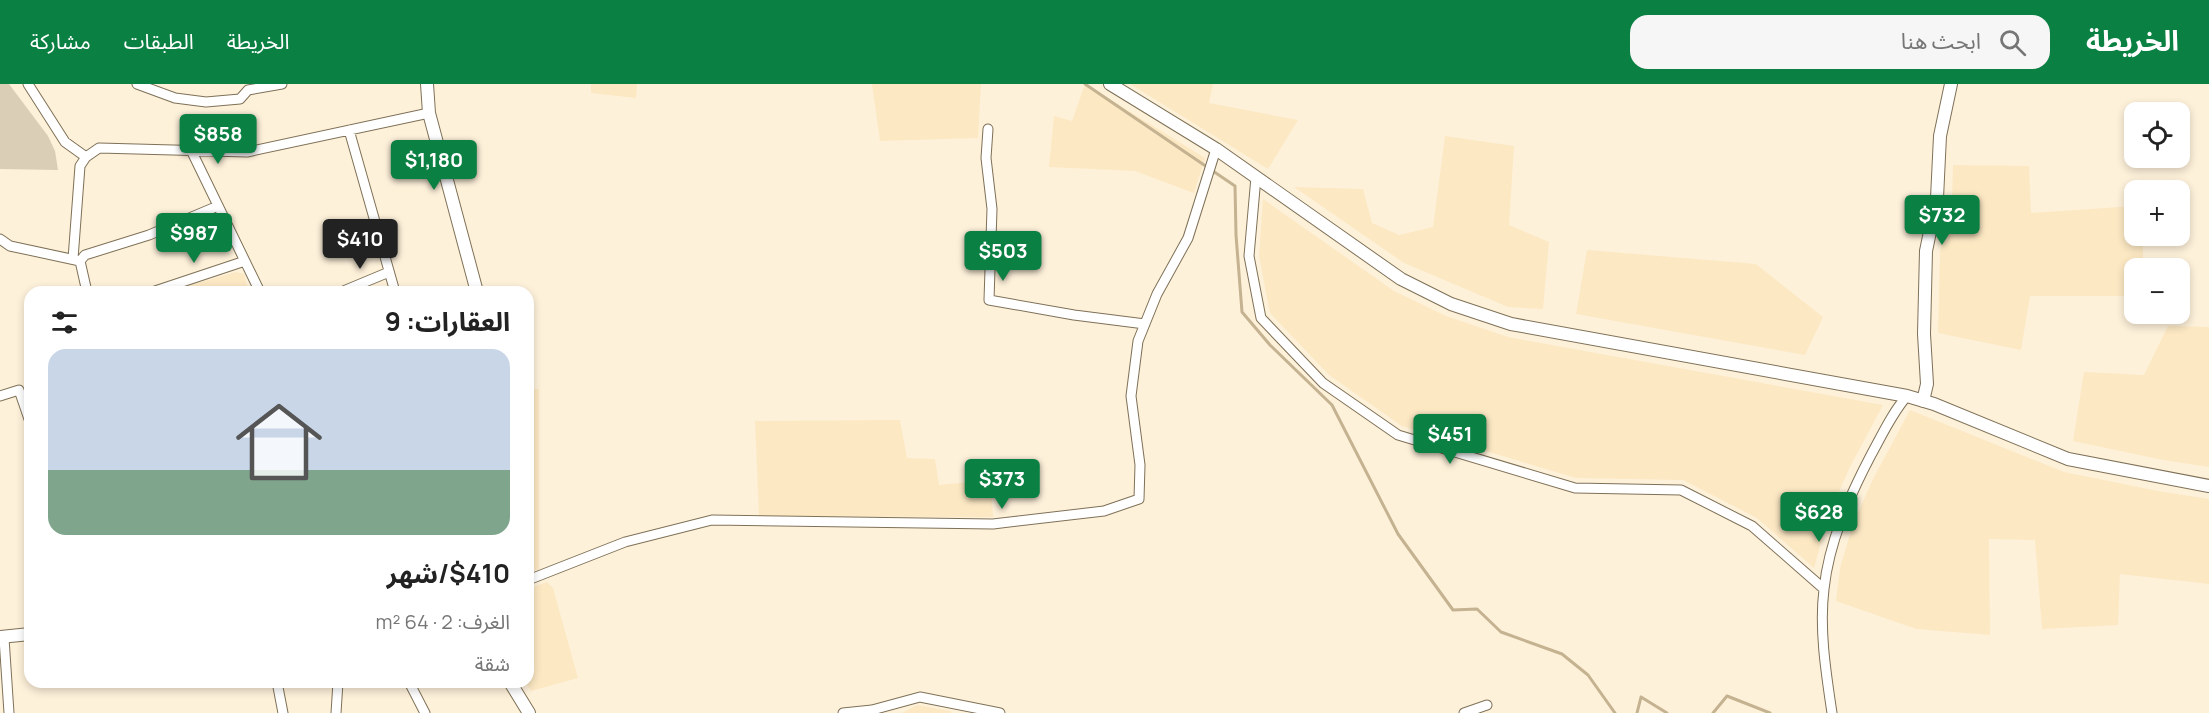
<!DOCTYPE html>
<html lang="ar">
<head>
<meta charset="utf-8">
<style>
	:root { --surface:#fff; --page:#f6f6f6; --text:#222; --muted:#767676; --line:#e0e0e0; --accent:#0b8043 }
	body { margin:0; font-family:Manrope,"Noto Sans Arabic",sans-serif; background:var(--page); color:var(--text); direction:rtl; height:100vh; display:flex; flex-direction:column; font-size:22px; white-space:nowrap }
	* { box-sizing:border-box; margin:0 }
	p { font-size:20px; color:var(--muted) }
	.icon { flex:none; width:33px; height:33px; fill:none; stroke:currentColor; stroke-width:2; stroke-linecap:round; stroke-linejoin:round }
	.map { position:relative; flex:1; overflow:hidden; direction:ltr }
	.drawer { position:absolute; left:24px; top:202px; width:510px; height:402px; display:flex; flex-direction:column; background:var(--surface); border-radius:18px; box-shadow:0 3px 9px #0003; direction:rtl }
	.drawer>* { flex:none }
	.buttons { position:absolute; left:2124px; top:18px; display:grid; gap:12px }
	.buttons a { display:grid; place-items:center; width:66px; height:66px; border-radius:12px; background:var(--surface); box-shadow:0 3px 9px #0003; font-size:30px }
	.price { position:absolute; translate:-50% -51px; padding:0 14px; border-radius:6px; background:var(--accent); color:#fff; font-size:20px; line-height:39px; filter:drop-shadow(0 2px 3px #0008) }
	.price::after { content:''; position:absolute; left:50%; top:36px; width:18px; height:14px; margin-left:-9px; background:inherit; clip-path:polygon(0 0,100% 0,50% 100%) }
	.price.current { background:#222; color:#fff }
	ul { padding:0; list-style:none }
	li { display:grid; align-content:center; gap:12px; height:318px; padding:0 24px }
	li+li { border-top:2px solid var(--line) }
	li span { display:grid; place-items:center; height:186px; border-radius:18px; color:#555 }
	li>.icon { margin-inline-start:auto }
	span .icon { width:108px; height:108px; fill:#fffc; stroke-width:1 }
	li b { font-size:26px }
	h2 { display:flex; justify-content:space-between; align-items:center; height:72px; padding:0 24px; font-size:26px }
	header { display:flex; align-items:center; gap:36px; box-sizing:border-box; height:84px; padding:0 30px; background:var(--accent); color:#fff }
	header strong { font-size:28px }
	nav { display:flex; gap:33px; margin-inline-start:auto; font-size:21px }
	.search { width:420px; height:54px; background:var(--page); display:flex; align-items:center; gap:15px; box-sizing:border-box; padding:0 21px; border-radius:18px; color:var(--muted); font-size:22px }
	.map>svg:first-child { display:block }
	.built { fill:#fce8c3 }
	.green { fill:#daceb7 }
	.lines { fill:none; stroke-linecap:round; stroke-linejoin:round }
	.stream { stroke:#c4b290; stroke-width:3 }
	.minor-casing { stroke:#7f7157; stroke-width:11 }
	.major-casing { stroke:#7f7157; stroke-width:14 }
	.minor { stroke:#fff; stroke-width:9 }
	.major { stroke:#fff; stroke-width:12 }
</style>
</head>
<body>
<header>
<strong>الخريطة</strong>
<div class="search"><svg class="icon" aria-label="search" viewBox="0 0 24 24"><circle cx="10" cy="10" r="6"/><path d="M15 15l6 6"/></svg>ابحث هنا</div>
<nav><a>الخريطة</a><a>الطبقات</a><a>مشاركة</a></nav>
</header>
<div class="map">
<svg width="2209" height="629" viewBox="0 0 2209 629">
	<rect width="100%" height="100%" fill="#fef1da"/>
	<path class="built" d="M591,0H637L636,14L591,9Z
		M872,0H981L978,54L880,57Z
		M1085,0L1205,74L1194,109L1135,87L1049,83L1054,32L1072,37Z
		M1130,0H1213L1209,19L1298,36L1268,85Z
		M1445,52L1514,62L1509,141L1549,158L1543,225L1508,223L1404,179L1294,103L1363,105L1372,139L1399,151L1433,143Z
		M1953,81L2029,82L2031,129L2134,122V152H2143V184H2134V212H2030L2021,266L1938,249L1940,168L1952,116Z
		M1263,115L1394,207L1446,232L1508,253L1883,321L1850,383L1829,430L1814,484L1757,434L1683,396L1576,394L1402,342L1329,291L1270,229L1259,172Z
		M1587,166L1756,180L1823,233L1805,271L1576,230Z
		M236,188L244,190L249,208H171L170,207Z
		M2168,242L2209,243V383L2163,376L2073,357L2084,288L2144,291Z
		M528,305H539V485L528,489Z
		M1910,326L2064,388L2158,407L2209,415V500L2120,490L2118,541L2042,545L2035,456L1989,455L1990,551L1916,545L1836,517L1840,484L1853,440L1873,395Z
		M900,336L907,374L935,375L939,401L970,398L973,415L992,413L993,433L759,432L755,337Z
		M547,498L553,504L578,594L531,607L526,599L528,505Z
		M917,621L951,627V629H902Z"/>
	<path class="green" d="M0,0H9L48,52L55,67L58,86L0,85Z"/>
	<g class="lines">
		<path class="stream" d="M1085,0L1235,102L1236,151L1242,228L1270,261L1332,321L1398,450L1453,526L1477,525L1501,548L1562,570L1588,591L1615,629
			M1637,629L1641,613L1667,629
			M1713,629L1727,612L1770,629"/>
		<defs>
			<path id="minor" d="M28,0L65,58L86,73
				M137,0L175,14L206,18L240,15L248,6L282,0
				M988,45L986,74L992,125L989,216L1074,231L1145,240
				M349,46L395,208
				M191,66L260,208
				M1256,93L1249,172L1261,234L1323,299L1398,351L1575,404L1681,406L1752,442L1824,505
				M0,155L10,162L80,177L87,208
				M73,175L80,82L86,73L99,64L247,68L429,29
				M80,177L85,171L149,151L218,122
				M152,208L245,177
				M341,208L389,188
				M0,312L19,306L30,338
				M528,496L625,458L712,436L993,440L1104,427L1139,415L1140,381L1131,312L1138,257L1157,210L1188,154L1216,65
				M4,554L9,629
				M277,598L283,629
				M409,598L425,629
				M336,629L338,598
				M843,629L872,626L920,613L1000,629
				M1464,629L1487,621
				M1832,629C1826,589 1819,545 1824,505C1829,458 1849,413 1871,371C1882,351 1892,329 1907,312"/>
			<path id="major" d="M427,0L429,29L477,208
				M1110,0L1216,65L1401,195L1451,220L1511,240L1907,312L1934,320L2068,375L2209,402
				M1923,317L1927,300L1924,250L1926,167L1937,114L1940,52L1951,0
				M0,553L30,550
				M510,598L529,629"/>
		</defs>
		<use href="#minor" class="minor-casing"/>
		<use href="#major" class="major-casing"/>
		<use href="#minor" class="minor"/>
		<use href="#major" class="major"/>
	</g>
</svg>
<div class="buttons">
<a><svg class="icon" aria-label="locate" viewBox="0 0 24 24"><circle cx="12" cy="12" r="6"/><path d="M12 2v4M12 18v4M2 12h4M18 12h4"/></svg></a>
<a>+</a>
<a>−</a>
</div>
<b class="price" style="left:218px;top:81px">$858</b>
<b class="price" style="left:434px;top:107px">$1,180</b>
<b class="price" style="left:1942px;top:162px">$732</b>
<b class="price" style="left:194px;top:180px">$987</b>
<b class="price current" style="left:360px;top:186px">$410</b>
<b class="price" style="left:1003px;top:198px">$503</b>
<b class="price" style="left:1450px;top:381px">$451</b>
<b class="price" style="left:1002px;top:426px">$373</b>
<b class="price" style="left:1819px;top:459px">$628</b>
<section class="drawer">
<h2>العقارات: 9<svg class="icon" aria-label="filters" viewBox="0 0 24 24"><path d="M4 7h16M4 17h16"/><circle cx="9" cy="7" r="2"/><circle cx="15" cy="17" r="2"/></svg></h2>
<ul>
<li><span style="background:linear-gradient(#c9d6e8 65%,#7fa58c 0)"><svg class="icon" aria-label="home" viewBox="0 0 24 24"><path d="M3 11l9-7 9 7M6 9v11h12V9"/></svg></span><div><b>$410/شهر</b><p>الغرف: 2 · 64 m²</p><p>شقة</p></div></li>
</ul>
</section>
</div>
</body>
</html>
